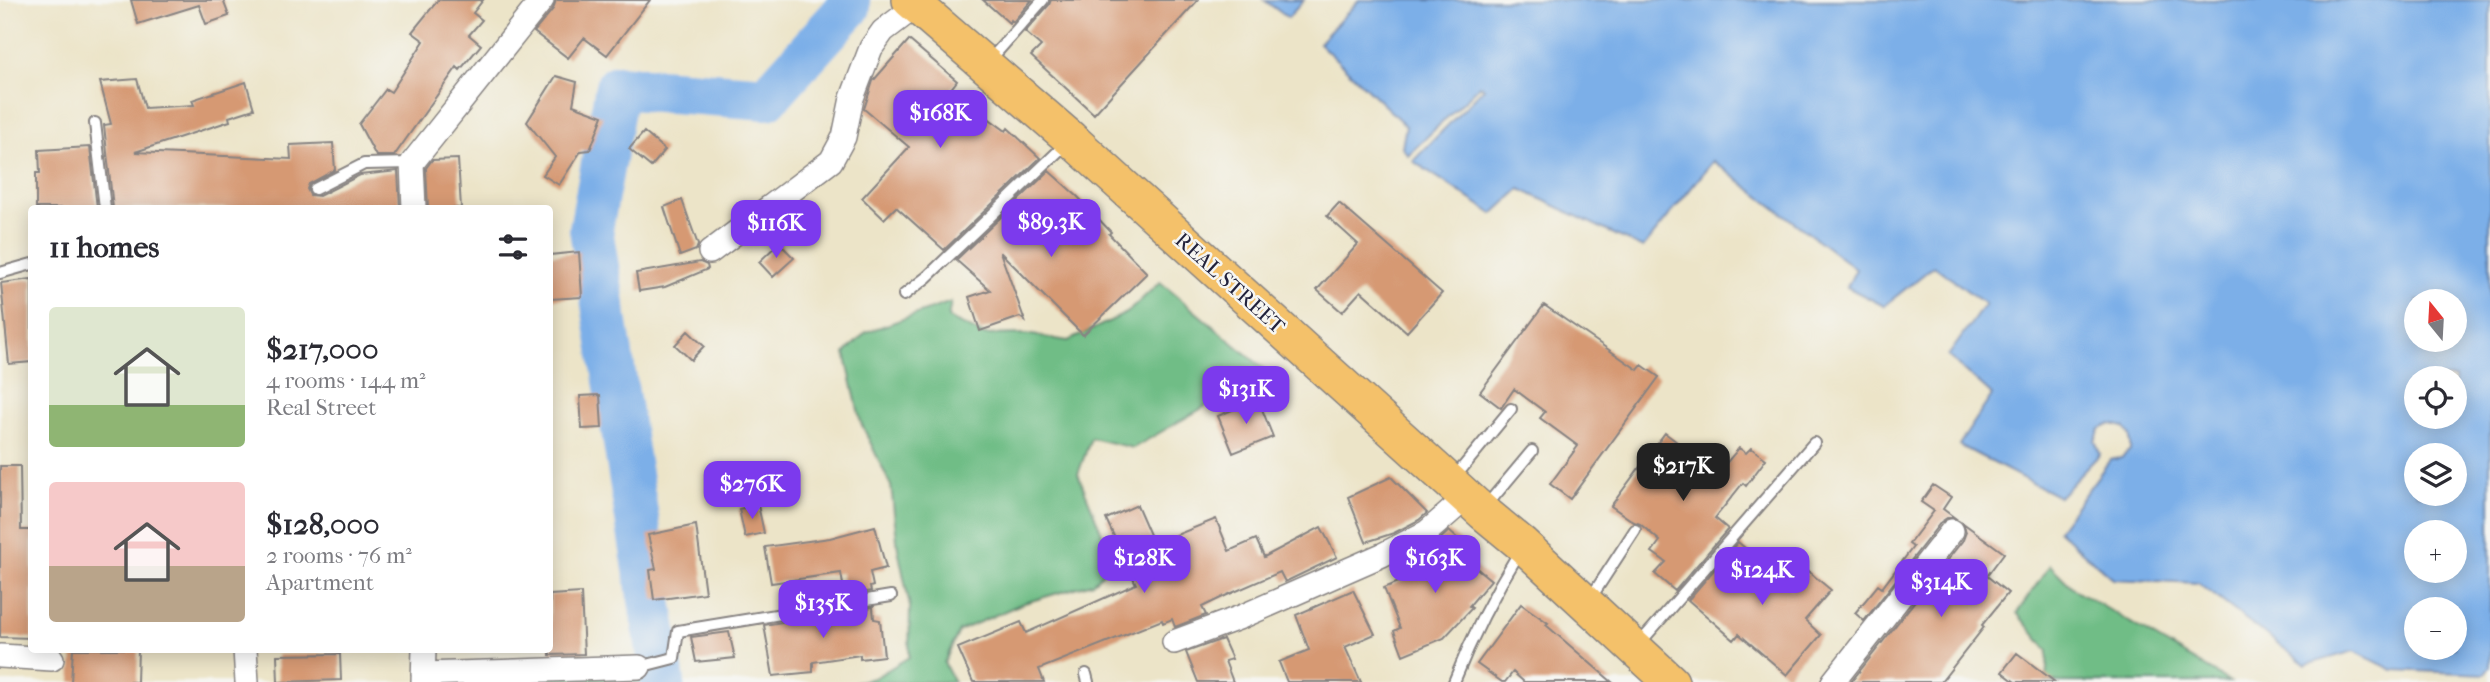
<!DOCTYPE html>
<html lang="en">
<head>
<meta charset="utf-8">
<style>
	:root { --surface:#fff; --page:#f7f7f7; --text:#2b2b33; --muted:#7c7c81; --accent:#7c3aed }
	body { margin:0; font-family:"IM FELL French Canon",serif; background:var(--page); color:var(--text); height:100vh; display:flex; flex-direction:column; font-size:26px; white-space:nowrap }
	* { box-sizing:border-box; margin:0 }
	p { font-size:23px; color:var(--muted) }
	.icon { flex:none; width:38px; height:38px; fill:none; stroke:currentColor; stroke-width:2; stroke-linecap:round; stroke-linejoin:round }
	.map { position:relative; flex:1; overflow:hidden }
	.panel { position:absolute; left:28px; top:205px; width:525px; height:448px; display:flex; flex-direction:column; background:var(--surface); border-radius:7px; box-shadow:0 4px 18px #0003 }
	.panel>* { flex:none }
	.needle { width:46px; rotate:342deg }
	.tools { position:absolute; left:2404px; top:289px; display:grid; gap:14px }
	.tools a { display:grid; place-items:center; width:63px; height:63px; border-radius:50%; background:var(--surface); box-shadow:0 4px 18px #0003; font-size:35px }
	.price { position:absolute; translate:-50% -60px; padding:0 16px; border-radius:14px; background:var(--accent); color:#fff; font-size:23px; line-height:46px; filter:drop-shadow(0 2px 4px #0008) }
	.price::after { content:''; position:absolute; left:50%; top:42px; width:21px; height:16px; margin-left:-10px; background:inherit; clip-path:polygon(0 0,100% 0,50% 100%) }
	.price.on { background:#222; color:#fff }
	ul { padding:0; list-style:none }
	li { display:flex; align-items:center; gap:21px; height:175px; padding:0 21px }
	li span { display:grid; place-items:center; flex:none; width:196px; height:140px; border-radius:7px; color:#555 }
	li>.icon { margin-inline-start:auto }
	span .icon { width:84px; height:84px; fill:#fffc; stroke-width:1 }
	li b { font-size:30px }
	h2 { display:flex; justify-content:space-between; align-items:center; height:84px; padding:0 21px; font-size:30px }
	.map>svg:first-child { display:block }
	.forest { fill:#6fbd86; stroke:#487060; stroke-width:2 }
	.water { fill:#7bafe8; stroke:#4e6892; stroke-width:2; fill-rule:evenodd }
	.lines { fill:none; stroke-linecap:round; stroke-linejoin:round }
	.river { stroke:#7bafe8; stroke-width:44 }
	.building { fill:#d69973 }
	.lane-casing { stroke:#878382; stroke-width:14 }
	.street-casing { stroke:#878382; stroke-width:26 }
	.primary-casing { stroke:#878382; stroke-width:38 }
	.lane { stroke:#fff; stroke-width:10 }
	.street { stroke:#fff; stroke-width:23 }
	.primary { stroke:#f4c16a; stroke-width:35 }
	.labels { text-anchor:middle; stroke-width:5; stroke-linejoin:round; paint-order:stroke }
	.street-label { font-size:21px; fill:#22223b; stroke:#f6f6f2 }
</style>
</head>
<body>
<div class="map">
<svg width="2490" height="682" viewBox="0 0 2490 682">
	<rect width="100%" height="100%" fill="#f6f6f2"/>
	<filter id="ink" filterUnits="userSpaceOnUse"><feTurbulence type="fractalNoise" baseFrequency=".0143" numOctaves="2"/><feDisplacementMap in="SourceGraphic" scale="14" xChannelSelector="R" yChannelSelector="G"/><feConvolveMatrix kernelMatrix="1 2 1 2 8 2 1 2 1" color-interpolation-filters="sRGB"/></filter>
	<filter id="wash" filterUnits="userSpaceOnUse"><feTurbulence type="fractalNoise" baseFrequency=".00686" numOctaves="4" result="noise"/><feDisplacementMap in="SourceGraphic" scale="28" xChannelSelector="R" yChannelSelector="G"/><feGaussianBlur stdDeviation="1.57" result="paint"/><feColorMatrix in="noise" values="0 0 0 0 0 0 0 0 0 0 0 0 0 0 0 0 0 1.4 0 .05"/><feComposite in="paint" operator="in"/></filter>
	<g filter="url(#wash)">
		<rect width="100%" height="100%" fill="#ece4c8"/>
		<path class="forest" d="M1160,282L1276,379L1229,393L1133,448L1091,438L1078,474L1114,563L1092,583L1021,604L959,631L944,663L954,682H855L874,678L909,657L910,607L898,549L891,486L861,423L845,353L866,332L951,302L948,318L984,335L1026,334L1068,341L1127,313Z
			M2050,565L2074,589L2230,682H2046L2048,651L2017,613Z
			M427,674H657L659,682H427Z"/>
		<path class="water" d="M1264,0H1304L1288,18Z
			M1359,0H2490V667L2485,674L2393,670L2354,651L2306,665L2198,583L2113,579L2058,530L2110,460L2121,458L2130,450V436L2124,427L2111,424L2100,429L2095,441L2100,454L2059,497L1959,445L1992,395L1948,356L1985,304L1934,266L1884,306L1847,287L1856,269L1713,161L1643,248L1520,189L1493,214L1413,161L1484,88L1481,85L1408,155L1402,147L1406,126L1319,43ZM2417,301H2455V340H2417ZM2417,378H2455V416H2417ZM2417,455H2455V494H2417ZM2417,532H2455V570H2417ZM2417,609H2455V648H2417Z"/>
		<g class="lines">
			<path class="river" d="M663,682L591,229L617,87L767,98L849,7"/>
		</g>
		<g id="blocks">
			<path class="building" d="M131,0H223L229,16L206,24L199,5L138,24Z
				M438,0H483L473,13L482,20L469,35L481,45L460,70L457,67L394,156H376L359,124L386,89L391,92L424,41L412,32Z
				M556,0H650L607,55L584,38L568,58L534,32L553,9Z
				M983,0H1032L1013,22L1011,20L1009,23Z
				M1051,0H1198L1094,114L1031,56L1041,46L1025,32L1049,5Z
				M909,40L957,81L950,90L1006,131L1008,128L1040,158L944,250L896,207L884,219L862,198L909,147L864,109L873,81Z
				M556,76L577,82L573,105L603,116L590,150L581,151L559,185L543,175L555,157L527,122Z
				M137,79L145,108L194,105L192,100L246,82L254,109L229,117L230,121L135,152L291,159L290,145L333,143L335,170L309,184L307,189L310,195L319,196L360,175L398,171L400,208H113L104,125L111,124L100,82Z
				M644,132L665,150L651,167L629,149Z
				M90,147L97,208H36V173H40L39,150Z
				M458,159L461,208H428L426,168L432,160Z
				M1049,171L1078,197L1111,232L1109,234L1147,273L1083,335L1000,252L1025,321L1020,317L980,331L969,297L990,290L956,260Z
				M682,200L698,245L696,250L680,256L664,207Z
				M1339,203L1442,293L1407,332L1361,291L1342,312L1317,290L1358,244L1327,216Z
				M779,243L794,258L773,277L759,262Z
				M579,252L582,297L550,299V255Z
				M700,262L707,265L708,269L665,287L639,291L636,273Z
				M32,279V362L9,364L1,283Z
				M1544,305L1638,370L1642,365L1659,377L1570,499L1550,484L1578,446L1540,418L1545,412L1514,389L1501,408L1480,392Z
				M688,331L704,346L691,360L675,345Z
				M600,395L602,428L582,429L580,396Z
				M1258,399L1273,437L1233,453L1218,416Z
				M1665,433L1718,473L1739,448L1746,453L1751,448L1766,459L1746,486L1743,483L1715,518L1728,529L1675,591L1655,574L1666,562L1652,552L1660,541L1640,524L1634,522L1611,506Z
				M0,466H20L21,530H32V638L0,637Z
				M1391,477L1427,513L1419,520L1394,533L1366,542L1348,497Z
				M1933,485L1951,497L1943,509L1955,518H1947L1941,522L1864,621L1855,613L1878,585L1882,588L1913,547L1909,544L1934,511L1921,502Z
				M758,505L764,533L745,537L739,509Z
				M1137,505L1154,544L1216,519L1229,551L1256,539L1264,557L1321,527L1337,557L1285,582L1280,572L1225,596L1202,607L1206,615L1175,627L1172,619L1163,623L1162,620L1039,669L1044,682H973L958,648L1021,622L1026,633L1136,584L1106,519Z
				M1963,523L2004,553L1987,576L2008,593L1982,625L1984,627L1941,682H1851L1963,540L1966,532Z
				M696,525L705,593L654,600L650,570L656,569L648,535Z
				M875,526L886,568L870,572L873,586L870,587L871,591L845,596L841,573L771,583L765,547L830,538Z
				M1449,531L1465,545L1458,553L1491,580L1469,606L1472,608L1444,638L1403,655L1394,631L1400,628L1384,588L1433,568L1417,553L1436,543Z
				M1738,542L1792,589L1808,571L1831,590L1805,620L1821,635L1787,675L1739,634L1734,640L1688,600Z
				M1353,590L1375,634L1345,647L1361,682H1287L1279,662L1309,650L1296,615Z
				M581,593L584,654L550,655V595Z
				M1521,604L1548,623L1546,625L1612,682H1524L1513,672L1505,682H1502L1477,664Z
				M873,607L874,619L880,620L884,656L860,659V655L813,662V672L773,676L764,625Z
				M729,632L735,658L696,662L691,637Z
				M1223,639L1232,659L1225,661L1233,682H1198L1186,652Z
				M73,649H138L137,682H71Z
				M2017,653L2055,682H2015L2002,672Z
				M340,654L341,680L278,682L277,655Z"/>
		</g>
	</g>
	<g filter="url(#ink)">
		<use href="#blocks" fill-opacity="0" stroke="#878382" stroke-width="2"/>
		<g class="lines">
			<defs>
				<path id="lane" d="M989,61L1043,0
					M95,123L105,208
					M315,189L364,164L412,163
					M0,273L32,264
					M904,295L927,277L1068,142
					M1454,478L1511,409
					M1486,506L1532,451
					M1590,599L1635,530
					M1639,644L1814,443
					M639,667L674,658L678,631L891,596
					M1086,674L1088,682
					M1454,682C1472,636 1494,593 1520,551"/>
				<path id="street" d="M414,208L412,163L542,0
					M710,252L831,161L844,137L852,98L871,48L883,31L916,6
					M1174,642L1241,617L1382,555L1427,532L1467,497
					M245,649L247,682
					M0,656L52,659
					M423,674L639,667
					M423,682L424,649
					M1833,682L1952,531"/>
				<path id="primary" d="M910,0L1071,139L1483,512L1523,545L1671,682"/>
			</defs>
			<use href="#lane" class="lane-casing"/>
			<use href="#street" class="street-casing"/>
			<use href="#primary" class="primary-casing"/>
			<use href="#lane" class="lane"/>
			<use href="#street" class="street"/>
			<use href="#primary" class="primary"/>
		</g>
	</g>
	<g class="labels">
		<g class="street-label">
			<text transform="translate(1230 283) rotate(42)" y="7">REAL STREET</text>
		</g>
	</g>
</svg>
<div class="tools">
<a><svg class="needle" viewBox="-14 -14 28 28"><path d="M0-13l5 13h-10z" fill="#e53935"/><path d="M0 13l5-13h-10z" fill="#7c7c81"/></svg></a>
<a><svg class="icon" aria-label="locate" viewBox="0 0 24 24"><circle cx="12" cy="12" r="6"/><path d="M12 2v4M12 18v4M2 12h4M18 12h4"/></svg></a>
<a><svg class="icon" aria-label="layers" viewBox="0 0 24 24"><path d="M12 4l9 5-9 5-9-5zM3 14l9 5 9-5"/></svg></a>
<a>+</a>
<a>−</a>
</div>
<b class="price" style="left:940px;top:150px">$168K</b>
<b class="price" style="left:1051px;top:259px">$89.3K</b>
<b class="price" style="left:776px;top:260px">$116K</b>
<b class="price" style="left:1246px;top:426px">$131K</b>
<b class="price on" style="left:1683px;top:503px">$217K</b>
<b class="price" style="left:752px;top:521px">$276K</b>
<b class="price" style="left:1144px;top:595px">$128K</b>
<b class="price" style="left:1435px;top:595px">$163K</b>
<b class="price" style="left:1762px;top:607px">$124K</b>
<b class="price" style="left:1941px;top:619px">$314K</b>
<b class="price" style="left:823px;top:640px">$135K</b>
<section class="panel">
<h2>11 homes<svg class="icon" aria-label="filters" viewBox="0 0 24 24"><path d="M4 7h16M4 17h16"/><circle cx="9" cy="7" r="2"/><circle cx="15" cy="17" r="2"/></svg></h2>
<ul>
<li><span style="background:linear-gradient(#dfe7d0 70%,#8fb573 0)"><svg class="icon" aria-label="home" viewBox="0 0 24 24"><path d="M3 11l9-7 9 7M6 9v11h12V9"/></svg></span><div><b>$217,000</b><p>4 rooms · 144 m²</p><p>Real Street</p></div></li>
<li><span style="background:linear-gradient(#f6c9c9 60%,#b9a48a 0)"><svg class="icon" aria-label="home" viewBox="0 0 24 24"><path d="M3 11l9-7 9 7M6 9v11h12V9"/></svg></span><div><b>$128,000</b><p>2 rooms · 76 m²</p><p>Apartment</p></div></li>
</ul>
</section>
</div>
</body>
</html>
